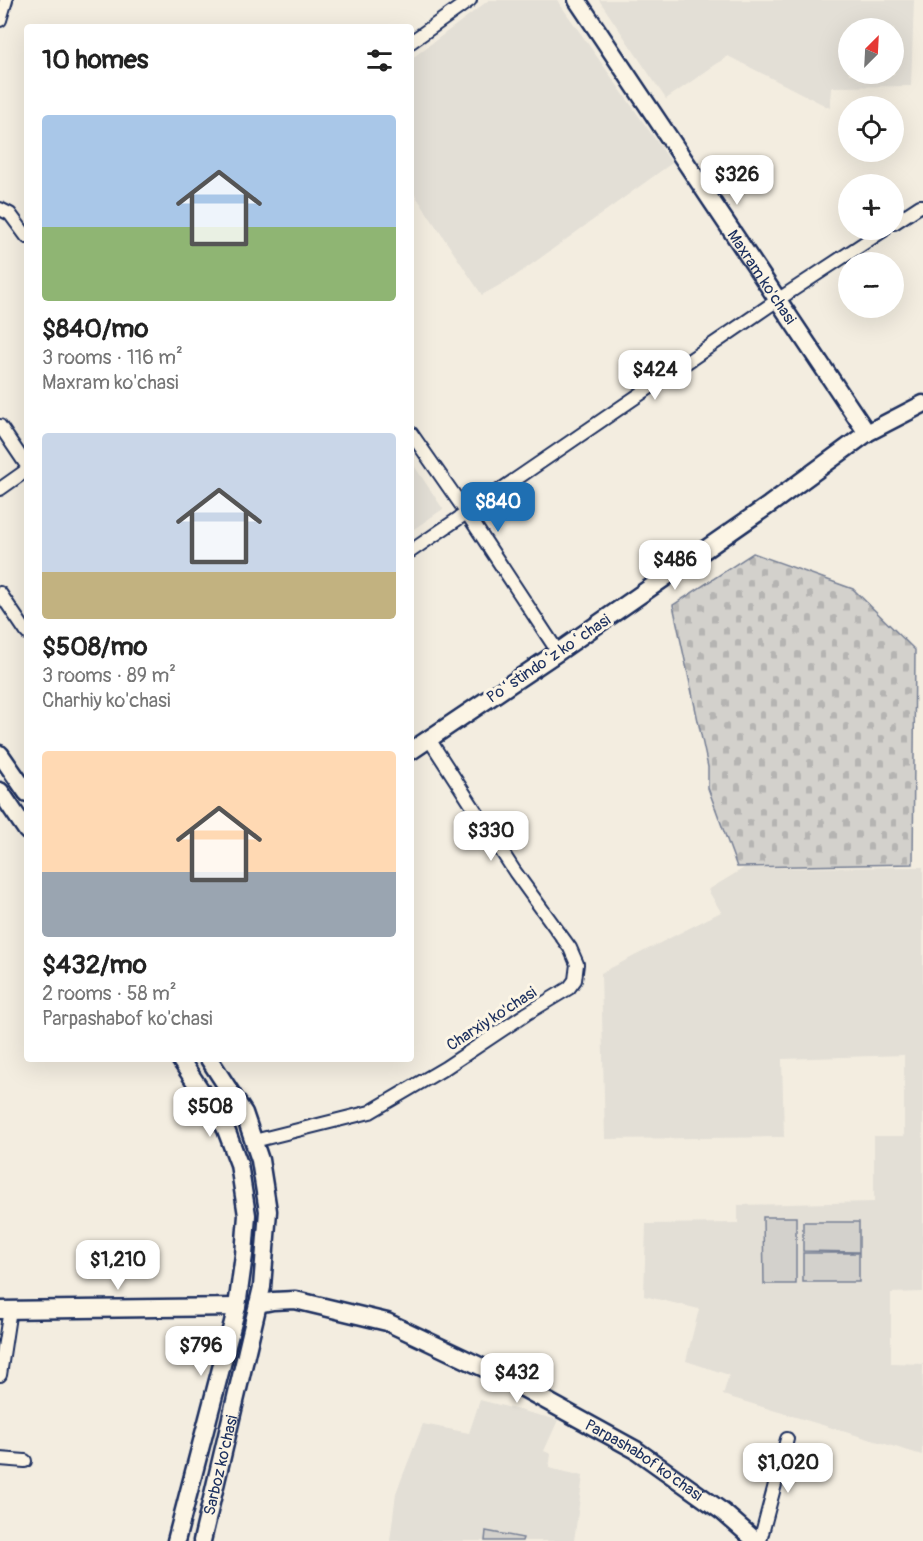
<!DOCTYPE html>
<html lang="en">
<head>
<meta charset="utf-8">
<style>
	:root { --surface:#fff; --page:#f6f6f6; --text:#222; --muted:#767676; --accent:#1f6fb2 }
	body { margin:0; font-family:Pangolin,sans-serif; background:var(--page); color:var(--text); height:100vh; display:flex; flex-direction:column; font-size:22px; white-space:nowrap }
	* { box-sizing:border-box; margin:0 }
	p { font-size:20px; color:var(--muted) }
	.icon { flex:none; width:33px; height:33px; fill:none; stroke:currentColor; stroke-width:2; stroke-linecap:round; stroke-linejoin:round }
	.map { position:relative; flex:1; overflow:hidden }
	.sheet { position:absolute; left:24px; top:24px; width:390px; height:1038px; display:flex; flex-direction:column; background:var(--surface); border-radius:6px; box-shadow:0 6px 24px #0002 }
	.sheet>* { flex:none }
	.needle { width:39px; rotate:24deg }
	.buttons { position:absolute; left:838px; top:18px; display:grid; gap:12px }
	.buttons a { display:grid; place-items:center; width:66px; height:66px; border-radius:50%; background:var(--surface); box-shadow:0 6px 24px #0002; font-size:30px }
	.price { position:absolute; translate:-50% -51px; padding:0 14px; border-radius:12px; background:#fff; color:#222; font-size:20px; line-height:39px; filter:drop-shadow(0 2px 3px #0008) }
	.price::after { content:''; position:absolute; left:50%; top:36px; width:18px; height:14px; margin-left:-9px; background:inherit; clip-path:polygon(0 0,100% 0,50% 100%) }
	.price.active { background:var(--accent); color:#fff }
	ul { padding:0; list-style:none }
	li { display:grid; align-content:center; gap:12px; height:318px; padding:0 18px }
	li span { display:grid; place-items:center; height:186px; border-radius:6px; color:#555 }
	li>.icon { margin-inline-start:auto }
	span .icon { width:108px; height:108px; fill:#fffc; stroke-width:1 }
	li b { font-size:26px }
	h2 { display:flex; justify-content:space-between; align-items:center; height:72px; padding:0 18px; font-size:26px }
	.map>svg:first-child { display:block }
	.built { fill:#e3dfd6; fill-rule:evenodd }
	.cemetery { fill:url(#cemetery-stones); stroke:#778095; stroke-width:1.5 }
	.pitch { fill:#d3d1cc; stroke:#778095; stroke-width:1.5 }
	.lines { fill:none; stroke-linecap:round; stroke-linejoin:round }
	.street-casing { stroke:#1b2f5e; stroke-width:16 }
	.secondary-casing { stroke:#1b2f5e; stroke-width:21 }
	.street { stroke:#fcf5e5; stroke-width:12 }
	.secondary { stroke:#fcf5e5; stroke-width:16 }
	.labels { text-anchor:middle; stroke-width:6; stroke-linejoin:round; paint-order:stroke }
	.street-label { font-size:16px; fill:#1b2f5e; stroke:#fcf5e5 }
</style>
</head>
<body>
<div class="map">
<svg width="923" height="1541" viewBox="0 0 923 1541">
	<defs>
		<pattern id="cemetery-stones" width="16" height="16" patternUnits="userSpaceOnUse" patternTransform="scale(1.5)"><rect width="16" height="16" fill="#d3d1cc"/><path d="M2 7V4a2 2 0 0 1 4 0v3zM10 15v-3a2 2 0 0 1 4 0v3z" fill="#b5b4b2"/></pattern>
	</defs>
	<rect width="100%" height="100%" fill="#f3ede0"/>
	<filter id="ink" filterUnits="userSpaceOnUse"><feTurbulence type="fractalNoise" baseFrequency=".0167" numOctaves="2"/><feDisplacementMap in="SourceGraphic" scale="12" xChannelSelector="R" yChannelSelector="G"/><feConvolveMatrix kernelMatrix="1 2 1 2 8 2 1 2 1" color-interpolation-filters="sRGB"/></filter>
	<g filter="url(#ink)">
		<path class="built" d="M489,0H557L672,163L514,277L482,295L411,189V59Z
			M599,0H914L911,86L831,87L830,108L728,56L666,99ZM849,28H894V74H849Z
			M411,461L443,509L411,531Z
			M923,867V1292L891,1293V1363L923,1364L922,1455L723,1395L729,1375L686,1361L699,1309L644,1296L646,1224L738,1223V1205L874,1202V1136H904V1055L782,1059L784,1137L605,1139L601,973L721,912L708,890L744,868Z
			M480,1400L558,1420L544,1451L551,1454L549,1468L583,1476L574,1541H390L396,1493L423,1424L469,1433Z"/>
		<path class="cemetery" d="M753,553L853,589L915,650L913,864L737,867L708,788V767L673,605Z"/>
		<path class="pitch" d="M763,1217H796V1284H764Z
			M803,1222H859V1252L803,1251Z
			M803,1253H859V1282H803Z
			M486,1531L523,1538L522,1541H485Z"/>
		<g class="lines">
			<defs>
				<path id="street" d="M0,20L6,0
					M411,42L470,0
					M0,209L10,214L27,237
					M894,223L920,206H923
					M0,426L27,466
					M411,433L466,512L558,652
					M0,489L27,470
					M411,551L779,299L884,230
					M0,593L27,633
					M254,1141L370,1112L445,1068L526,1014L569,988L575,980L577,964L570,948L515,872L429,739
					M0,1375L10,1309
					M0,1459L25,1461
					M760,1541L787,1439"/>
				<g id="secondary">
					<path id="s1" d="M577,0L867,433"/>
					<path d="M411,751L558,652L769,505L867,433L923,404"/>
					<path d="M0,754L27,793"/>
					<path d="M0,791L27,831"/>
					<path id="s2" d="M258,1304L273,1301L295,1300L387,1322L503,1377L636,1450L723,1512L756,1541"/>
					<path d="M0,1310L237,1307"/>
					<path d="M176,1541L237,1307L244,1255L247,1215L239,1164L225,1127L180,1059"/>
					<path id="s3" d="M202,1541L262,1287L268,1211L260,1160L244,1113L209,1059"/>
				</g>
			</defs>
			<use href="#street" class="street-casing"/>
			<use href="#secondary" class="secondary-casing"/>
			<use href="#street" class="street"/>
			<use href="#secondary" class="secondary"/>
		</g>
	</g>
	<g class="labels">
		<g class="street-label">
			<text dy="6" stroke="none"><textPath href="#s1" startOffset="333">Maxram ko'chasi</textPath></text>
			<text transform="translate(548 658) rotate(-34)" y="6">Poʻstindoʻz koʻchasi</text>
			<text transform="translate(491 1018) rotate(-33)" y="6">Charxiy ko'chasi</text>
			<text dy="6" stroke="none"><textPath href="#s2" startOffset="424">Parpashabof ko'chasi</textPath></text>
			<text dy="6" stroke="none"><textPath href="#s3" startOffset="78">Sarboz ko'chasi</textPath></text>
		</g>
	</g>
</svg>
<div class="buttons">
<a><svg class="needle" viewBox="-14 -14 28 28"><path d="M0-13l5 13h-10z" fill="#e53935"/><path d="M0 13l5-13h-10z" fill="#767676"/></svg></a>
<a><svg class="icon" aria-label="locate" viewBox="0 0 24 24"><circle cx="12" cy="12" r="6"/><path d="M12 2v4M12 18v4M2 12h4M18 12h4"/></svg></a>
<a>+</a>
<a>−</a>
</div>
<b class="price" style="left:737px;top:206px">$326</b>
<b class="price" style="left:655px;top:401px">$424</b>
<b class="price active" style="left:498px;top:533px">$840</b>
<b class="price" style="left:675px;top:591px">$486</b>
<b class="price" style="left:491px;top:862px">$330</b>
<b class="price" style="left:210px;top:1138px">$508</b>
<b class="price" style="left:118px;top:1291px">$1,210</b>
<b class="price" style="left:201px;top:1377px">$796</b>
<b class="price" style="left:517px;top:1404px">$432</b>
<b class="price" style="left:788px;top:1494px">$1,020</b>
<section class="sheet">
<h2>10 homes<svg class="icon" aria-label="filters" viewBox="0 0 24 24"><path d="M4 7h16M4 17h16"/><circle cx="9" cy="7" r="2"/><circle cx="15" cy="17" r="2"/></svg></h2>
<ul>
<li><span style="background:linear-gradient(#a9c7e8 60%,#8fb573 0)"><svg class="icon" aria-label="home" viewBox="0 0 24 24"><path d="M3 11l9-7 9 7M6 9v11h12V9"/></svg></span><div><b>$840/mo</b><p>3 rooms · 116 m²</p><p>Maxram ko'chasi</p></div></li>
<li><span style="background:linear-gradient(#c9d6e8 75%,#c2b280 0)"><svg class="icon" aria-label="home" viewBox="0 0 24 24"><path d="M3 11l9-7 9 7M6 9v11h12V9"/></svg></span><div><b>$508/mo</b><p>3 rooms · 89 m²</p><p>Charhiy ko'chasi</p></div></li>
<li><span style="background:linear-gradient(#ffd9b3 65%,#9aa5b1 0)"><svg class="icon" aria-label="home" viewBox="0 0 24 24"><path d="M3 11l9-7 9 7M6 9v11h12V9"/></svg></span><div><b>$432/mo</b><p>2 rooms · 58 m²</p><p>Parpashabof ko'chasi</p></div></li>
</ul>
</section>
</div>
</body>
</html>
